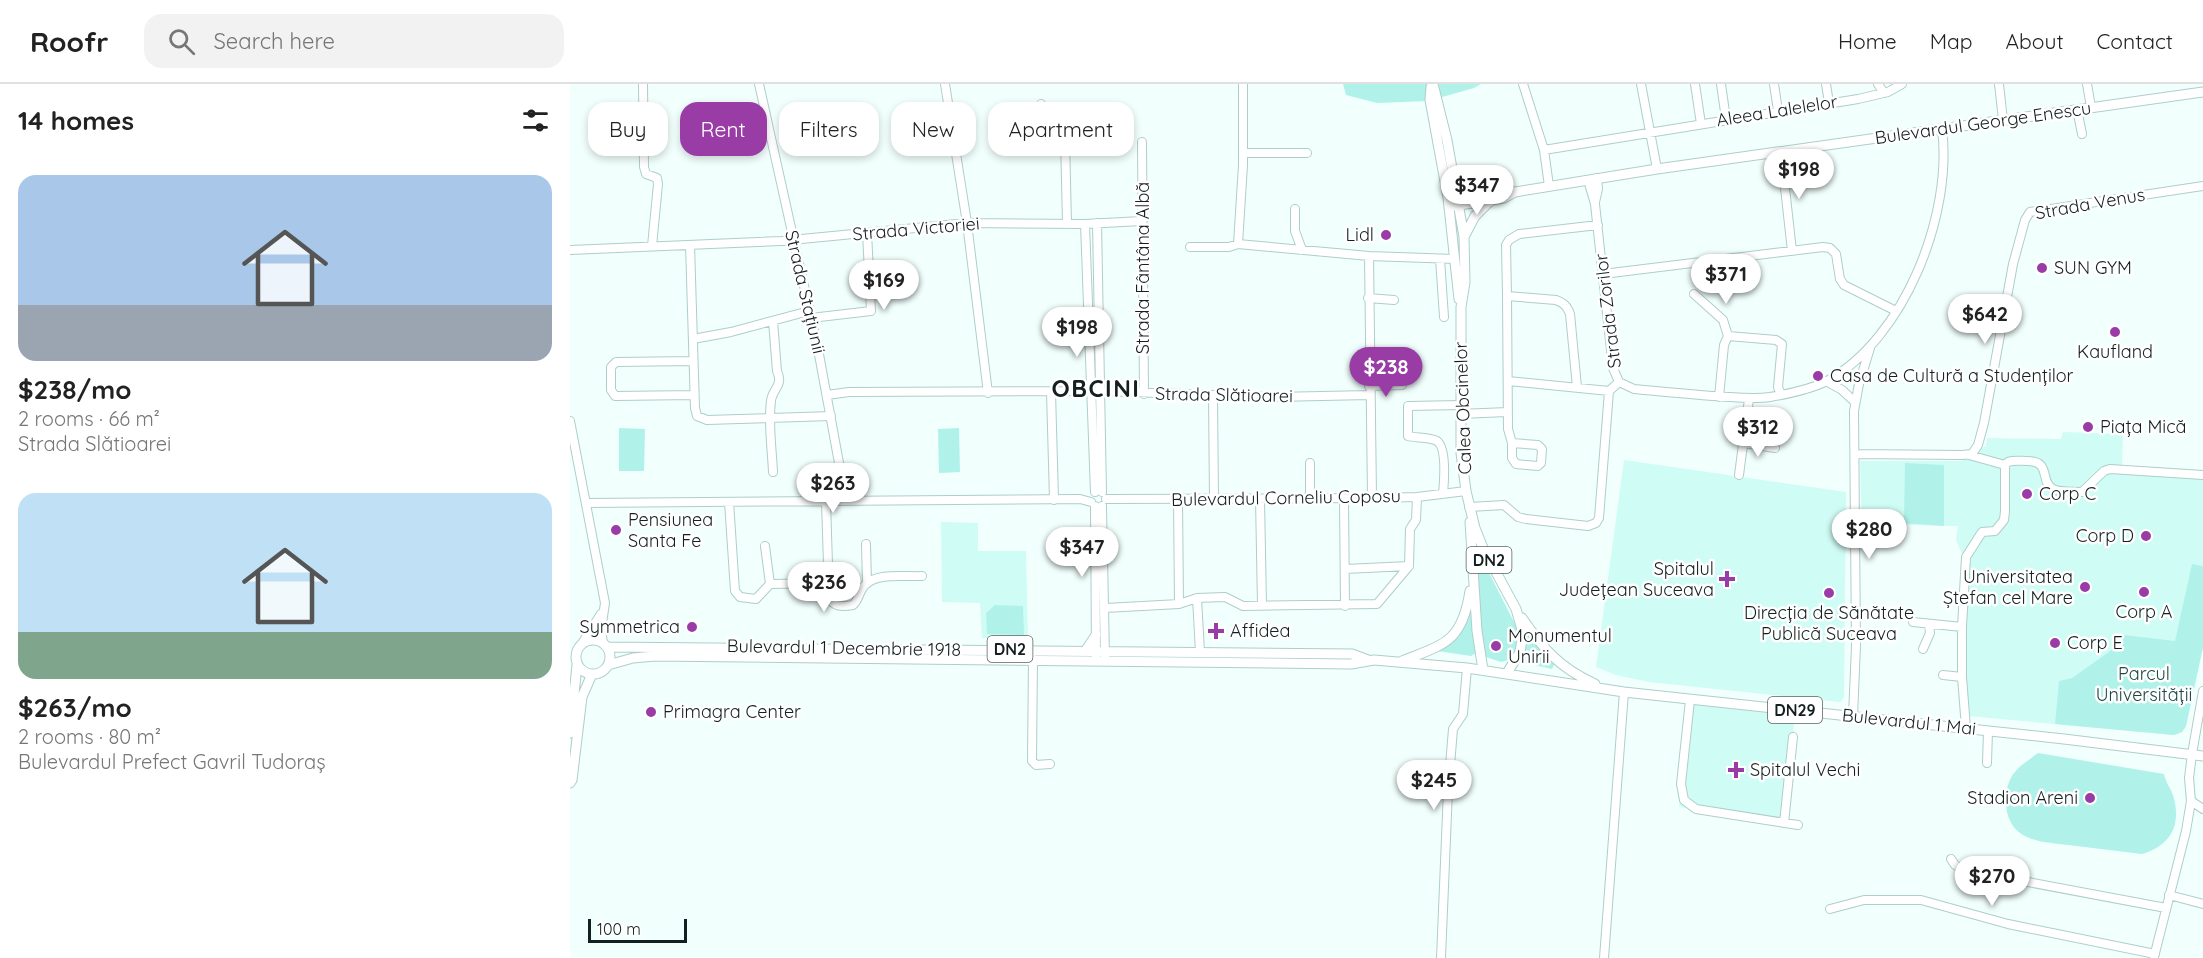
<!DOCTYPE html>
<html lang="en">
<head>
<meta charset="utf-8">
<style>
	:root { --surface:#fff; --page:#f2f2f2; --text:#222; --muted:#767676; --line:#e0e0e0; --accent:#9a3ca6 }
	body { margin:0; font-family:Quicksand,sans-serif; background:var(--page); color:var(--text); height:100vh; display:flex; flex-direction:column; font-size:22px; white-space:nowrap }
	* { box-sizing:border-box; margin:0 }
	p { font-size:20px; color:var(--muted) }
	.icon { flex:none; width:33px; height:33px; fill:none; stroke:currentColor; stroke-width:2; stroke-linecap:round; stroke-linejoin:round }
	.map { position:relative; flex:1; overflow:hidden }
	.panel { display:flex; flex-direction:column; background:var(--surface); width:570px }
	.panel>* { flex:none }
	.top-card { position:absolute; left:18px; top:18px; width:570px; height:54px; display:flex; gap:12px }
	.scale { position:absolute; left:18px; bottom:15px; width:99px; box-sizing:border-box; padding-left:6px; border:3px solid #14201f; border-top:0; font-size:16px; line-height:21px; white-space:nowrap; color:#14201f; -webkit-text-stroke:4px #fff; paint-order:stroke }
	.price { position:absolute; translate:-50% -51px; padding:0 14px; border-radius:21px; background:#fff; color:#222; font-size:20px; line-height:39px; filter:drop-shadow(0 2px 3px #0008) }
	.price::after { content:''; position:absolute; left:50%; top:36px; width:18px; height:14px; margin-left:-9px; background:inherit; clip-path:polygon(0 0,100% 0,50% 100%) }
	.price.selected { background:var(--accent); color:#fff }
	ul { padding:0; list-style:none }
	li { display:grid; align-content:center; gap:12px; height:318px; padding:0 18px }
	li span { display:grid; place-items:center; height:186px; border-radius:18px; color:#555 }
	li>.icon { margin-inline-start:auto }
	span .icon { width:108px; height:108px; fill:#fffc; stroke-width:1 }
	li b { font-size:26px }
	h2 { display:flex; justify-content:space-between; align-items:center; height:72px; padding:0 18px; font-size:26px }
	.chip { padding:0 21px; border-radius:18px; background:var(--surface); box-shadow:0 3px 9px #0003; font-size:21px; line-height:54px }
	.chip.selected { background:var(--accent); color:#fff }
	header { display:flex; align-items:center; gap:36px; box-sizing:border-box; height:84px; padding:0 30px; background:var(--surface); border-bottom:2px solid var(--line) }
	header strong { font-size:28px }
	nav { display:flex; gap:33px; margin-inline-start:auto; font-size:21px }
	.search { width:420px; height:54px; background:var(--page); display:flex; align-items:center; gap:15px; box-sizing:border-box; padding:0 21px; border-radius:18px; color:var(--muted); font-size:22px }
	main { display:flex; flex:1; min-height:0 }
	.map>svg:first-child { display:block }
	.built { fill:#d0fcf6 }
	.green { fill:#b0f2ea }
	.lines { fill:none; stroke-linecap:round; stroke-linejoin:round }
	.minor-casing { stroke:#aececa; stroke-width:10 }
	.major-casing { stroke:#aececa; stroke-width:11 }
	.minor { stroke:#fff; stroke-width:8 }
	.major { stroke:#fff; stroke-width:9 }
	.poi-dot { fill:#9a3ca6; stroke:#fff; stroke-width:2 }
	.labels { text-anchor:middle; stroke-width:5; stroke-linejoin:round; paint-order:stroke }
	.shield { fill:#fff; stroke:#5a6362; stroke-width:1.5 }
	.shield-label { font-size:16px; font-weight:bold; fill:#14201f }
	.street-label { font-size:18px; fill:#14201f; stroke:#fff }
	.poi-label { font-size:18px; fill:#14201f; stroke:#fff; text-anchor:start }
	.park-label { font-size:18px; fill:#204843; stroke:#fff }
	.district-label { font-size:24px; font-weight:bold; letter-spacing:1.5px; fill:#14201f; stroke:#fff }
</style>
</head>
<body>
<header>
<strong>Roofr</strong>
<div class="search"><svg class="icon" aria-label="search" viewBox="0 0 24 24"><circle cx="10" cy="10" r="6"/><path d="M15 15l6 6"/></svg>Search here</div>
<nav><a>Home</a><a>Map</a><a>About</a><a>Contact</a></nav>
</header>
<main>
<section class="panel">
<h2>14 homes<svg class="icon" aria-label="filters" viewBox="0 0 24 24"><path d="M4 7h16M4 17h16"/><circle cx="9" cy="7" r="2"/><circle cx="15" cy="17" r="2"/></svg></h2>
<ul>
<li><span style="background:linear-gradient(#a9c7e8 70%,#9aa5b1 0)"><svg class="icon" aria-label="home" viewBox="0 0 24 24"><path d="M3 11l9-7 9 7M6 9v11h12V9"/></svg></span><div><b>$238/mo</b><p>2 rooms · 66 m²</p><p>Strada Slătioarei</p></div></li>
<li><span style="background:linear-gradient(#bfe0f5 75%,#7fa58c 0)"><svg class="icon" aria-label="home" viewBox="0 0 24 24"><path d="M3 11l9-7 9 7M6 9v11h12V9"/></svg></span><div><b>$263/mo</b><p>2 rooms · 80 m²</p><p>Bulevardul Prefect Gavril Tudoraș</p></div></li>
</ul>
</section>
<div class="map">
<svg width="1633" height="874" viewBox="0 0 1633 874">
	<rect width="100%" height="100%" fill="#f1fffd"/>
	<path class="built" d="M1493,348L1553,350L1552,382L1633,387V563L1616,642L1612,648L1604,651L1398,632L1395,593L1394,535L1401,472L1392,470L1386,456L1388,442L1292,440L1290,377H1391L1416,362L1417,354L1491,355Z
		M1054,376L1276,408L1274,614L1270,618L1079,598L1046,591L1026,583Z
		M371,438L408,439V467H456L458,555L412,554L410,519L372,518Z
		M1119,620L1225,631L1214,739L1109,723Z"/>
	<path class="green" d="M773,0H911L904,4L858,17L807,19L776,11Z
		M49,344L75,345L74,387H49Z
		M389,344L390,388L369,389L368,345Z
		M1335,379L1374,381V442L1334,439Z
		M904,459L950,550L945,570L939,576L931,578L916,573L912,566Z
		M1622,480L1633,482V563L1616,642L1612,648L1604,651L1485,640L1489,597L1502,594L1543,565L1555,551L1605,557Z
		M902,516L906,569L901,572L867,567C892,555 893,541 902,516Z
		M425,521L453,522L454,551L417,550L416,529Z
		M958,551L971,566L986,577L982,585L951,578Z
		M1468,669L1594,690C1596,699 1600,703 1603,711C1612,741 1601,761 1572,770C1547,767 1523,764 1498,761C1485,759 1470,759 1457,753C1442,747 1435,731 1436,715C1437,689 1449,683 1468,669Z"/>
	<g class="lines">
		<defs>
			<path id="minor" d="M73,0L74,83L76,90L87,94L88,100L82,162
				M189,0L248,265L276,417
				M375,0L397,139L418,309
				M953,0L974,66
				M1071,0L1087,85
				M1125,0L1131,40
				M1151,0L1156,35
				M1204,0L1208,27
				M1256,0L1259,19
				M1308,0L1314,9
				M1429,0L1433,36
				M1517,0L1521,23
				M471,20C476,41 489,37 495,55L497,140
				M1507,25L1512,50
				M572,58L574,310
				M1211,68L1222,167
				M673,69H737
				M1018,96L1025,120L1043,284L1049,298L1064,305C1096,308 1127,311 1159,313C1173,314 1186,315 1200,313C1218,310 1241,305 1257,297C1335,254 1383,130 1372,45
				M979,102L974,66L1288,15L1318,8L1332,0
				M1025,118L1028,105L1027,94
				M725,125V147L732,166
				M527,139L532,408
				M515,140L525,408
				M668,160L673,81V0
				M120,161L125,324L127,332L137,336L261,332
				M620,163H659L668,160L799,172L885,175
				M0,166L211,157L397,139L515,140L572,137
				M799,172L802,414
				M870,175L874,233
				M1033,190L1253,163L1260,164L1266,170L1270,195L1274,201L1326,227
				M1124,210L1153,236L1158,252L1154,261L1149,313
				M937,212L936,161L939,156L949,150L1028,141
				M798,214L824,216
				M241,234L301,227L297,149
				M203,237L207,287C214,302 202,305 201,317C198,340 202,365 203,388
				M1158,252L1206,256L1212,260L1208,303L1211,311
				M123,255L161,248L239,227
				M123,277L46,278L41,283V306L45,312L124,311
				M938,297L1039,307
				M1256,297L1272,306L1285,318
				M799,302L832,301
				M481,308L484,416
				M257,311L279,308L531,307L704,313L800,311
				M643,311L644,416
				M891,330L937,328
				M0,337L35,519L31,546L33,559
				M942,359L968,361L972,365L971,379L968,382L946,380L942,374V359L938,345L937,212L986,216C994,219 997,222 1000,230L1007,303
				M1174,359L1205,364
				M1285,370L1392,371L1402,370L1408,361L1414,339L1443,180L1455,136L1460,128L1633,102
				M1399,371L1435,381
				M1169,391L1179,315
				M873,410C874,399 877,364 867,357C861,353 846,354 838,352V322L891,321
				M536,415L802,414L847,413L896,407
				M608,415L609,520
				M690,415L692,521
				M740,415V379
				M774,415L775,522
				M159,418L165,507L170,513L186,515L200,500L195,462
				M256,418L259,512C262,523 272,523 283,521C289,516 289,507 295,501C307,488 335,493 352,492
				M16,419L510,415L521,418
				M525,422L526,573
				M532,422L535,573
				M899,423L934,421L948,433L956,435L1018,442L1026,439L1029,434L1039,307L1049,298
				M296,460L297,499
				M775,485L839,482
				M200,500L258,499
				M627,514L630,568
				M535,524L609,520L627,514L655,513L673,522L807,520L839,482L840,445L846,436L847,413
				M1343,538L1392,543
				M13,558L31,530
				M1353,565L1360,549L1359,540
				M463,575L462,677L466,681L480,680
				M1373,591L1392,593
				M1120,616L1111,700L1114,716L1126,725L1228,741
				M1283,632L1286,562L1284,327L1289,300L1300,264
				M1396,644L1392,593V543L1396,473L1412,448L1425,447L1434,436L1435,427V381L1438,378C1444,376 1450,377 1457,377C1482,377 1469,397 1483,405C1491,409 1504,407 1512,408L1534,387L1540,385L1633,391
				M1417,679L1418,647
				M1621,717L1633,725
				M1214,739L1223,653
				M1381,775L1385,781L1394,786L1596,824
				M1599,811L1633,820
				M1260,825L1294,816H1351L1438,840L1585,870
				M1584,873L1616,747L1621,717L1619,694L1622,670L1633,607
				M871,874L878,706L883,645L893,630L897,584
				M1034,874L1054,608"/>
			<path id="major" d="M863,0L877,56L894,153L895,198L891,223V369L896,407L905,444L913,464L946,525L953,549L950,568L937,589
				M861,3L860,16L878,114L889,215
				M883,87L900,100L920,108
				M878,114L933,107L945,108L1087,85L1633,8
				M883,122L934,114L945,108
				M894,153L905,132L921,116
				M900,438L907,547L913,586
				M952,534C974,566 990,584 1025,600
				M6 573a17 17 0 1 1 34 0a17 17 0 1 1-34 0Z
				M37,563L782,570L798,576
				M516,566L526,551
				M832,577C875,560 892,558 900,507
				M38,581L63,574L85,572L781,580L804,576L897,584L1054,608L1494,655L1633,672
				M0,649L7,581
				M0,699L2,696L12,613L22,590"/>
		</defs>
		<use href="#minor" class="minor-casing"/>
		<use href="#major" class="major-casing"/>
		<use href="#minor" class="minor"/>
		<use href="#major" class="major"/>
	</g>
	<g class="poi-dot">
		<circle cx="816" cy="151" r="6"/>
		<circle cx="1472" cy="184" r="6"/>
		<circle cx="1545" cy="248" r="6"/>
		<circle cx="1248" cy="292" r="6"/>
		<circle cx="1518" cy="343" r="6"/>
		<circle cx="1457" cy="410" r="6"/>
		<circle cx="46" cy="446" r="6"/>
		<circle cx="1576" cy="452" r="6"/>
		<path d="M1154 486h6v6h6v6h-6v6h-6v-6h-6v-6h6z"/>
		<circle cx="1515" cy="503" r="6"/>
		<circle cx="1574" cy="508" r="6"/>
		<circle cx="1259" cy="509" r="6"/>
		<circle cx="122" cy="543" r="6"/>
		<path d="M643 538h6v6h6v6h-6v6h-6v-6h-6v-6h6z"/>
		<circle cx="1485" cy="559" r="6"/>
		<circle cx="926" cy="562" r="6"/>
		<circle cx="81" cy="628" r="6"/>
		<path d="M1163 677h6v6h6v6h-6v6h-6v-6h-6v-6h6z"/>
		<circle cx="1520" cy="714" r="6"/>
	</g>
	<g class="labels">
		<g class="shield">
			<rect x="896.5" y="463" width="45" height="26" rx="4.5"/>
			<rect x="417.5" y="552" width="45" height="26" rx="4.5"/>
			<rect x="1198" y="613" width="54" height="26" rx="4.5"/>
		</g>
		<g class="shield-label">
			<text x="919" y="482">DN2</text>
			<text x="440" y="571">DN2</text>
			<text x="1225" y="632">DN29</text>
		</g>
		<g class="street-label">
			<text transform="translate(1207 27) rotate(-9)" y="6">Aleea Lalelelor</text>
			<text transform="translate(1413 39) rotate(-8)" y="6">Bulevardul George Enescu</text>
			<text transform="translate(1520 120) rotate(-10)" y="6">Strada Venus</text>
			<text transform="translate(346 145) rotate(-5)" y="6">Strada Victoriei</text>
			<text transform="translate(573 184) rotate(-90)" y="6">Strada Fântâna Albă</text>
			<text transform="translate(235 208) rotate(77)" y="6">Strada Stațiunii</text>
			<text transform="translate(1038 227) rotate(-97)" y="6">Strada Zorilor</text>
			<text transform="translate(654 311) rotate(1)" y="6">Strada Slătioarei</text>
			<text transform="translate(893 324) rotate(-92)" y="6">Calea Obcinelor</text>
			<text transform="translate(716 414) rotate(-1)" y="6">Bulevardul Corneliu Coposu</text>
			<text transform="translate(274 564) rotate(1)" y="6">Bulevardul 1 Decembrie 1918</text>
			<text transform="translate(1339 638) rotate(6)" y="6">Bulevardul 1 Mai</text>
		</g>
		<g class="poi-label">
			<text x="804" y="157" text-anchor="end">Lidl</text>
			<text x="1484" y="190">SUN GYM</text>
			<text x="1545" y="274" text-anchor="middle">Kaufland</text>
			<text x="1260" y="298">Casa de Cultură a Studenților</text>
			<text x="1530" y="349">Piața Mică</text>
			<text x="1469" y="416">Corp C</text>
			<text x="58" y="442">Pensiunea<tspan x="58" dy="21">Santa Fe</tspan></text>
			<text x="1564" y="458" text-anchor="end">Corp D</text>
			<text x="1144" y="491" text-anchor="end">Spitalul<tspan x="1144" dy="21">Județean Suceava</tspan></text>
			<text x="1503" y="499" text-anchor="end">Universitatea<tspan x="1503" dy="21">Ștefan cel Mare</tspan></text>
			<text x="1574" y="534" text-anchor="middle">Corp A</text>
			<text x="1259" y="535" text-anchor="middle">Direcția de Sănătate<tspan x="1259" dy="21">Publică Suceava</tspan></text>
			<text x="110" y="549" text-anchor="end">Symmetrica</text>
			<text x="660" y="553">Affidea</text>
			<text x="938" y="558">Monumentul<tspan x="938" dy="21">Unirii</tspan></text>
			<text x="1497" y="565">Corp E</text>
			<text x="93" y="634">Primagra Center</text>
			<text x="1180" y="692">Spitalul Vechi</text>
			<text x="1508" y="720" text-anchor="end">Stadion Areni</text>
		</g>
		<g class="park-label">
			<text x="1574" y="596">Parcul<tspan x="1574" dy="21">Universității</tspan></text>
		</g>
		<g class="district-label">
			<text x="526" y="313">OBCINI</text>
		</g>
	</g>
</svg>
<div class="scale">100 m</div>
<b class="price" style="left:1229px;top:116px">$198</b>
<b class="price" style="left:907px;top:132px">$347</b>
<b class="price" style="left:1156px;top:221px">$371</b>
<b class="price" style="left:314px;top:227px">$169</b>
<b class="price" style="left:1415px;top:261px">$642</b>
<b class="price" style="left:507px;top:274px">$198</b>
<b class="price selected" style="left:816px;top:314px">$238</b>
<b class="price" style="left:1188px;top:374px">$312</b>
<b class="price" style="left:263px;top:430px">$263</b>
<b class="price" style="left:1299px;top:476px">$280</b>
<b class="price" style="left:512px;top:494px">$347</b>
<b class="price" style="left:254px;top:529px">$236</b>
<b class="price" style="left:864px;top:727px">$245</b>
<b class="price" style="left:1422px;top:823px">$270</b>
<div class="top-card">
<a class="chip">Buy</a>
<a class="chip selected">Rent</a>
<a class="chip">Filters</a>
<a class="chip">New</a>
<a class="chip">Apartment</a>
</div>
</div>
</main>
</body>
</html>
